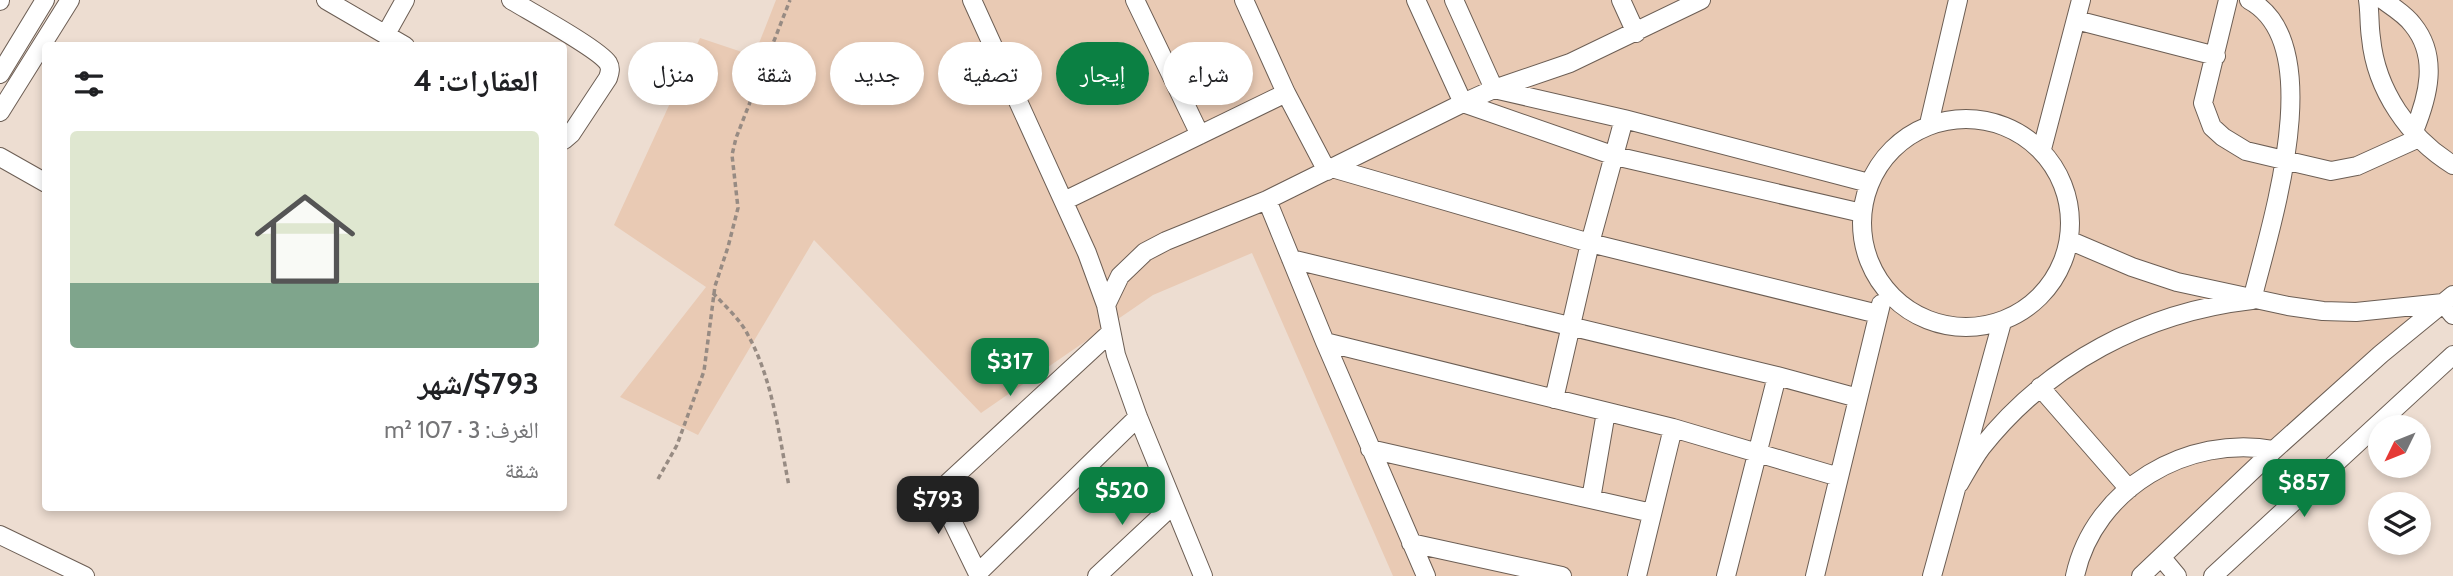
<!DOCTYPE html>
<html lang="ar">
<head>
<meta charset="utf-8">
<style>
	:root { --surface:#fff; --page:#f6f6f6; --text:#202124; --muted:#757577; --line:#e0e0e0; --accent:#0b8043 }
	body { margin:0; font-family:Cabin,"Noto Naskh Arabic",sans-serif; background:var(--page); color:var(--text); direction:rtl; height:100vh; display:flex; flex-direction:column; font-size:26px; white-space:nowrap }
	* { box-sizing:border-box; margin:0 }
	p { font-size:23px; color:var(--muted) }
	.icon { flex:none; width:38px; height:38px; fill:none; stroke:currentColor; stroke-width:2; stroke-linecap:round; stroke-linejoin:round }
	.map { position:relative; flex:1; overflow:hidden; direction:ltr }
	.panel { position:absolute; left:42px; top:42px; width:525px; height:469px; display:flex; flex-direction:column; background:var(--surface); border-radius:7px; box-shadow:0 4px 10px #0003; direction:rtl }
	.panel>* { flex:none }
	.hud { position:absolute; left:588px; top:42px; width:665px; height:63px; direction:rtl; display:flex; gap:14px }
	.needle { width:46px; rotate:227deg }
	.buttons { position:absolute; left:2368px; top:415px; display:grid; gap:14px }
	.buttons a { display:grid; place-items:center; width:63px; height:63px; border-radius:50%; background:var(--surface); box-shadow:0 4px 10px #0003; font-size:35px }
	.price { position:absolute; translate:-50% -60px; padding:0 16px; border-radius:14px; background:var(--accent); color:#fff; font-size:23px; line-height:46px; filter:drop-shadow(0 2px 4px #0008) }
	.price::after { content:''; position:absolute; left:50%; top:42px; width:21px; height:16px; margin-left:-10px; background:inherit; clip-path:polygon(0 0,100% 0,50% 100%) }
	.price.current { background:#222; color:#fff }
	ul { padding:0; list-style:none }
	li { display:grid; align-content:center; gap:14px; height:371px; padding:0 28px }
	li+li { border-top:2px solid var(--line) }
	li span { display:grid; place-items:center; height:217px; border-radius:7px; color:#555 }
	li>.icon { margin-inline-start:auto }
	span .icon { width:126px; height:126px; fill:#fffc; stroke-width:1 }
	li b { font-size:30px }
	h2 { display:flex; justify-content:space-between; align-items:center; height:84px; padding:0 28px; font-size:30px }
	.pill { padding:0 24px; border-radius:32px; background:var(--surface); box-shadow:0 4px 10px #0003; font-size:24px; line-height:63px }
	.pill.current { background:var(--accent); color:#fff }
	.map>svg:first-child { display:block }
	.green { fill:#e9cab4 }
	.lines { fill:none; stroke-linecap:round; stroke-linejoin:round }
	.minor-casing { stroke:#6c5e54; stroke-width:20 }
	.path { stroke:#978b83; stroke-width:3.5; stroke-dasharray:5 3.5; stroke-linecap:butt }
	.minor { stroke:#fff; stroke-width:18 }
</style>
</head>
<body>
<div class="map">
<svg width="2453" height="576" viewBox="0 0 2453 576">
	<rect width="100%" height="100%" fill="#edddd1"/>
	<path class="green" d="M776,0H2453V285L2140,576H1393L1252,253L1153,295L981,413L814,240L698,435L620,397L706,287L614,225L700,38L754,56Z"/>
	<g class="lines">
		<defs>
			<path id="minor" d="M326,0L405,46
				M511,0C529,11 599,49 608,63C611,68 610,72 608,78L571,134L564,140
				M972,0L1087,253L1106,305L1116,355L1138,417L1203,576
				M1135,0L1200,135
				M1244,0L1286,93L1327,171
				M1416,0L1463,103L1615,156L1862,213
				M1454,0L1494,89L1624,119L1869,183
				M1621,0L1636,33
				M2228,0L2203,103L2212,127L2223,137L2246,151L2331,171L2357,166L2419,138
				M2368,0C2370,13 2369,25 2371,38C2376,90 2409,138 2453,165
				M2383,0C2393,7 2406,15 2413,25C2439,57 2428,97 2414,131
				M0,1V0
				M2076,20L2216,56
				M386,34L405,0
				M0,74L45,0
				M0,112L70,0
				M1862 223a104 104 0 1 1 208 0a104 104 0 1 1-208 0Z
				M1929,124L1958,0
				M2042,149L2081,0
				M0,157L46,183
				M1332,168L1590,243L1878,314
				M1267,200L1325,342L1426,576
				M1064,201L1286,93
				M2071,241L2132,267L2177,282L2288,306L2323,311L2356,312L2443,303L2453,315
				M1291,259L1777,376L1858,398
				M1106,305L1120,276L1145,252L1166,241L1267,200L1463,103L1494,89L1570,63L1701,0
				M1325,342L1673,428L1839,477
				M2040,387L2129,489
				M1554,399L1590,243L1624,119
				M1370,449L1652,513
				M1959,484C1966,472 1973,459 1981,448C2048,363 2146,312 2252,300C2269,230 2331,44 2249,0
				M1591,499L1606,412
				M0,535L85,576
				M1411,543L1562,576
				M2162,558L2177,576
				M978,573L1138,417
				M979,576L941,498L940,490L1110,333
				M1097,576L1173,505
				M1637,576L1673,428
				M1726,576L1777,376
				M1815,576L1881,304
				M1932,576L2002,322
				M2075,576C2094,488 2188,434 2274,450
				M2141,576L2274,450L2381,354L2453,295
				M2213,576L2453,355"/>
		</defs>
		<use href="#minor" class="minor-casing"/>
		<path class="path" d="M713,293C725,306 740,319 748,335C773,380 779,436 789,486
			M658,479L677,445L704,371L715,286L728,247L738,208L732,155L736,138L790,0"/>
		<use href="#minor" class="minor"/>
	</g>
</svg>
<div class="buttons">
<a><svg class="needle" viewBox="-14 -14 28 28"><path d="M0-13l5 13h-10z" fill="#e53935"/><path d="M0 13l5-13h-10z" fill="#757577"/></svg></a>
<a><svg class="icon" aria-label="layers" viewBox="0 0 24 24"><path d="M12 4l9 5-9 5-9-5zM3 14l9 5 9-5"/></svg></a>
</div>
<b class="price" style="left:1010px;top:398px">$317</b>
<b class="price" style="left:2304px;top:519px">$857</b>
<b class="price" style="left:1122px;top:527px">$520</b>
<b class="price current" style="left:938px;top:536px">$793</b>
<div class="hud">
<a class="pill">شراء</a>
<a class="pill current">إيجار</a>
<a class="pill">تصفية</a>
<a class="pill">جديد</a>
<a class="pill">شقة</a>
<a class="pill">منزل</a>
</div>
<section class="panel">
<h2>العقارات: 4<svg class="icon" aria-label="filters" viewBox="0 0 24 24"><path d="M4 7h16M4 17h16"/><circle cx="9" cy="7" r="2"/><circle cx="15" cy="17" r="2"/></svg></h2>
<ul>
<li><span style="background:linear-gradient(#dfe7d0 70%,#7fa58c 0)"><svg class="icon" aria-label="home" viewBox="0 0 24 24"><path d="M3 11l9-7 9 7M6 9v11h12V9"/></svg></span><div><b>$793/شهر</b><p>الغرف: 3 · 107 m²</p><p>شقة</p></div></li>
</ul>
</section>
</div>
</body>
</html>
